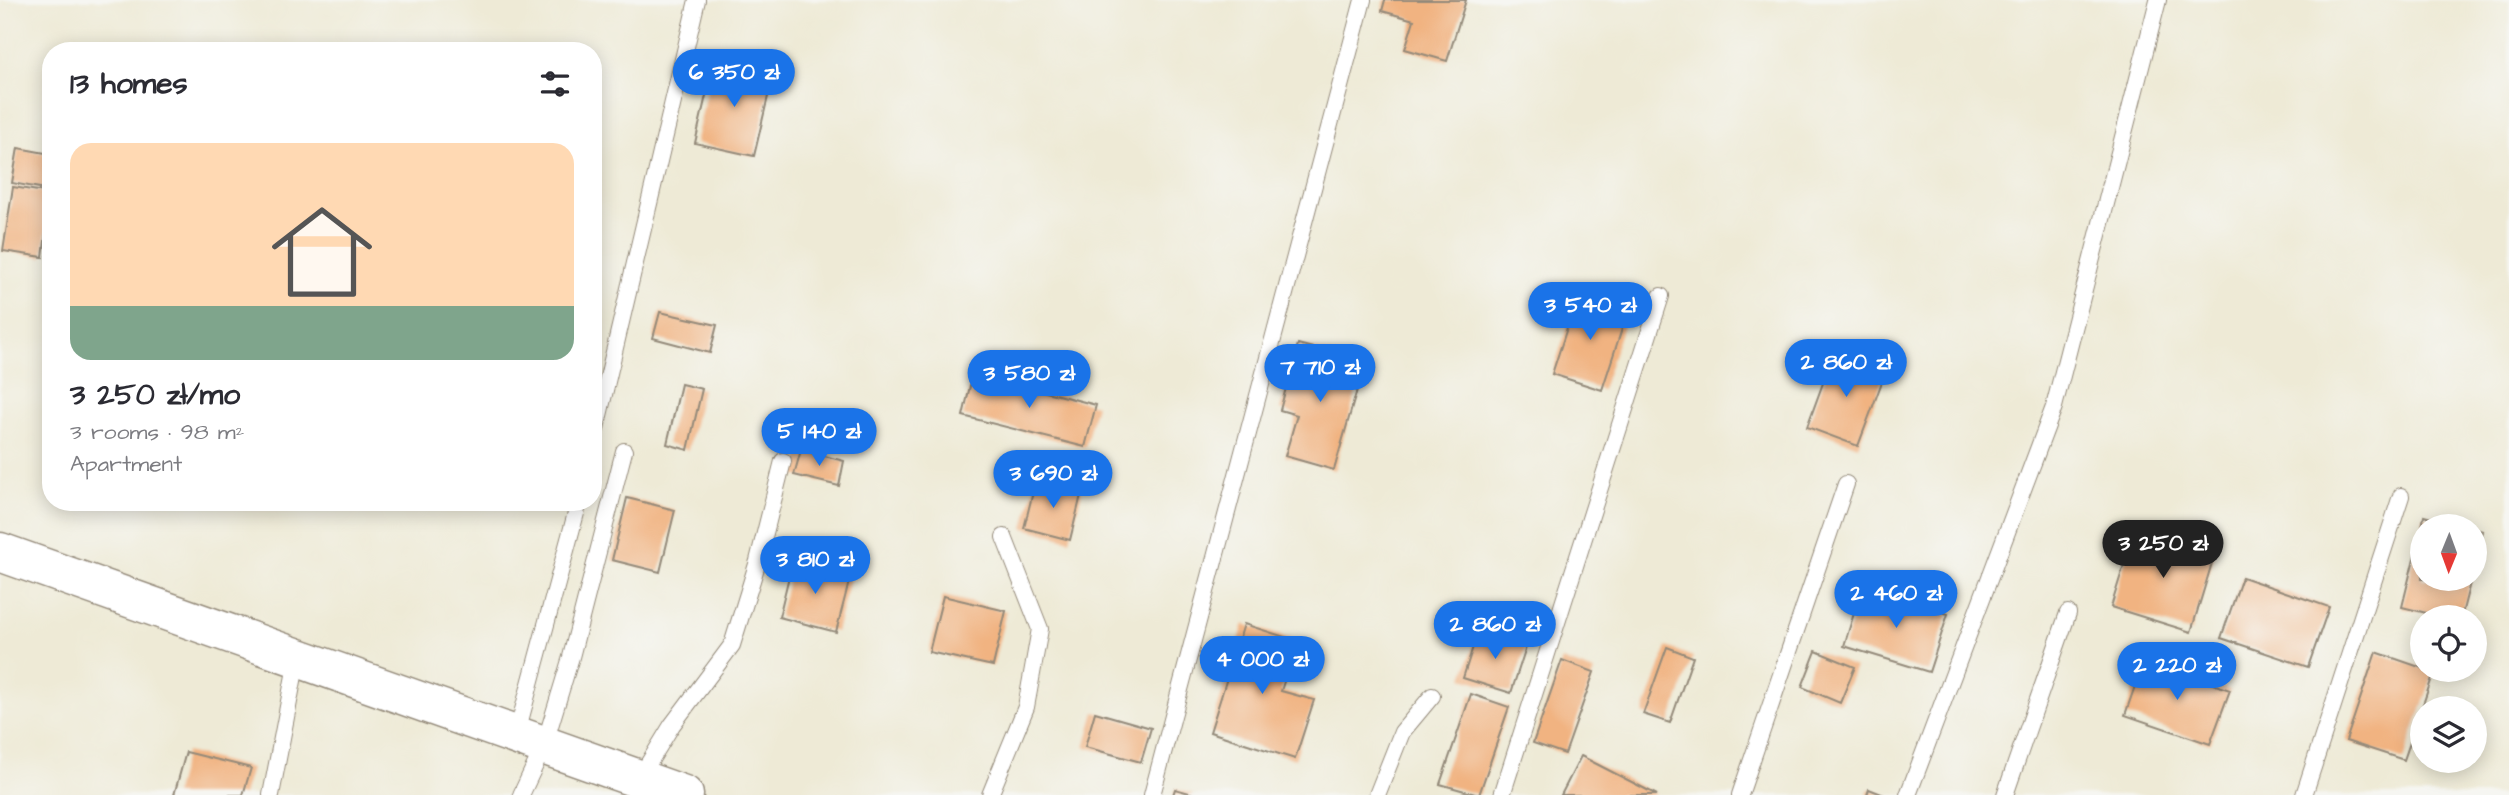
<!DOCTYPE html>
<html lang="en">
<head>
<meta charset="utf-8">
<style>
	:root { --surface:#fff; --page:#f7f7f7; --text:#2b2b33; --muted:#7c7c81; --accent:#1a73e8 }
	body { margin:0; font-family:"Architects Daughter",sans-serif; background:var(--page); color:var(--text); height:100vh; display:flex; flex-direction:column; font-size:26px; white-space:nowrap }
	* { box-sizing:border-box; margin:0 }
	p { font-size:23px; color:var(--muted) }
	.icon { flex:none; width:38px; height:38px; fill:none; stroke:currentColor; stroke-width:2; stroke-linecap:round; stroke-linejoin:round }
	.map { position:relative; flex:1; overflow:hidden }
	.side { position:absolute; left:42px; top:42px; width:560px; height:469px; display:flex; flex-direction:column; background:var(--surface); border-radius:28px; box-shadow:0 4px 18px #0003 }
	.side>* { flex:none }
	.needle { width:46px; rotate:181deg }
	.fabs { position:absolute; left:2410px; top:514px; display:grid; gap:14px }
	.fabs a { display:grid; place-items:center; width:77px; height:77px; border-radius:50%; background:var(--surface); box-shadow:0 4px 18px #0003; font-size:35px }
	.price { position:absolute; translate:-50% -60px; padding:0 16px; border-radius:24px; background:var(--accent); color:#fff; font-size:23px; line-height:46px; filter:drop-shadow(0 2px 4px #0008) }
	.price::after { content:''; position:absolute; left:50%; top:42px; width:21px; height:16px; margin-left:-10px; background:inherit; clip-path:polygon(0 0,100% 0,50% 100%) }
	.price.active { background:#222; color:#fff }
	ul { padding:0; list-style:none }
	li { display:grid; align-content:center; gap:14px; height:371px; padding:0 28px }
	li span { display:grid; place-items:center; height:217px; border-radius:21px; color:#555 }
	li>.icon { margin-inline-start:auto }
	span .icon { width:126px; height:126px; fill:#fffc; stroke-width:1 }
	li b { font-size:30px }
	h2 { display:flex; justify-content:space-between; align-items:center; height:84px; padding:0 28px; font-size:30px }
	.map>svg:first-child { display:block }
	.building { fill:#f1b381 }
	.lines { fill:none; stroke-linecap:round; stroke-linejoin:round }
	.service-casing { stroke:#948a7a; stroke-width:18 }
	.tertiary-casing { stroke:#948a7a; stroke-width:41 }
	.service { stroke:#fff; stroke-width:16 }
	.tertiary { stroke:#fff; stroke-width:38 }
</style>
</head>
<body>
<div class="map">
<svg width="2509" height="795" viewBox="0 0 2509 795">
	<rect width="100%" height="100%" fill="#f6f6f2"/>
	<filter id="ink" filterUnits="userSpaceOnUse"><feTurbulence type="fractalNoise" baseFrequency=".0143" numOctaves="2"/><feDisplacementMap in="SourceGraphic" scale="14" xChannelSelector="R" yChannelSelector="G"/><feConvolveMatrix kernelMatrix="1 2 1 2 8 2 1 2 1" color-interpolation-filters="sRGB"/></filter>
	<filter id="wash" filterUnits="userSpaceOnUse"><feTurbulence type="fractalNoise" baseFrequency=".00686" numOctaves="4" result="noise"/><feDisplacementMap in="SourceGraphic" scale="28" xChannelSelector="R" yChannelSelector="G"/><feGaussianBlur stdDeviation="1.57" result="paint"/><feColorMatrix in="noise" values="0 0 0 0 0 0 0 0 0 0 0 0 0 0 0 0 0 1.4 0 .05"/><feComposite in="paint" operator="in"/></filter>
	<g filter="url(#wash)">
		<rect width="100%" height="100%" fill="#eeead6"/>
		<g id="blocks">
			<path class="building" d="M1385,0H1466L1447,61L1405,49L1414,20L1382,11Z
				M714,61L773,75L754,156L695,143Z
				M18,148L51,154V190L12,183Z
				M13,187L51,193L43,257L3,251Z
				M1578,294L1628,310L1602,390L1552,374Z
				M660,312L717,325L710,353L653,338Z
				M1298,344L1365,362L1334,470L1285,456L1297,415L1280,410Z
				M1834,353L1886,371L1858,446L1807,427Z
				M973,373L1096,405L1085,447L963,416Z
				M681,384L702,389L688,450L667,444Z
				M801,450L844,461L839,486L794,475Z
				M1036,480L1082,491L1070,540L1024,528Z
				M627,498L675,510L660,572L612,560Z
				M2424,516L2463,526V527H2422Z
				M2135,529L2215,553L2191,632L2111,607Z
				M2474,529L2483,531L2475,560L2474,559Z
				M2421,530L2422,579H2471L2461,618H2447L2402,607Z
				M793,560L851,574L836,632L779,617Z
				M2242,577L2329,607L2308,667L2221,638Z
				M1862,587L1948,614L1929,672L1844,646Z
				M943,596L1006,611L993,666L929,652Z
				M1244,624L1297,641L1281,691L1314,700L1295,759L1210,732Z
				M1479,628L1527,644L1511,693L1463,678Z
				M1667,647L1693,657L1670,723L1643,714Z
				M1816,651L1855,667L1840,703L1802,687Z
				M2376,652L2434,672L2404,760L2346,741Z
				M1562,660L1594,672L1565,754L1533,743Z
				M2144,660L2230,690L2210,744L2125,715Z
				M1471,694L1509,707L1479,795L1440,784Z
				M1095,712L1151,728L1141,762L1085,747Z
				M186,752L251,768L243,795H174Z
				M1581,756L1657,795H1561Z
				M1175,789L1193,794V795H1173Z
				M1869,789L1884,795H1867Z"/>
		</g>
	</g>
	<g filter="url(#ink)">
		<use href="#blocks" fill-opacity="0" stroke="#948a7a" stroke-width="2"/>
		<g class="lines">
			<defs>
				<path id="service" d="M593,441L697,0
					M516,736L579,502
					M639,779L672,725L732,645L758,561L783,461
					M271,795L297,660
					M521,795L544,746L571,657L624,451
					M990,795L1026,707L1040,629L1004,537
					M1152,795L1363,0
					M1377,795L1402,732L1432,696
					M1502,795L1661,296
					M1740,795L1846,484
					M1908,795L2054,407L2158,0
					M2005,795L2068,613
					M2304,795L2401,496"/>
				<path id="tertiary" d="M0,552L684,795"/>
			</defs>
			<use href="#service" class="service-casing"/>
			<use href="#tertiary" class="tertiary-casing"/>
			<use href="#service" class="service"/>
			<use href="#tertiary" class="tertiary"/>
		</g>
	</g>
</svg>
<div class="fabs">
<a><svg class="needle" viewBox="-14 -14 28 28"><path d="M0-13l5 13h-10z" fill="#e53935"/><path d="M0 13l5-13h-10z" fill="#7c7c81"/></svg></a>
<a><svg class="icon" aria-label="locate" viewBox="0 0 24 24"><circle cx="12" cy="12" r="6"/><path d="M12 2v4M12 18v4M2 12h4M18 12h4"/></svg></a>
<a><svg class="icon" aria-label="layers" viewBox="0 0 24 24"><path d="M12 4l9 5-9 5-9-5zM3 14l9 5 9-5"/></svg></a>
</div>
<b class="price" style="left:734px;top:109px">6 350 zł</b>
<b class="price" style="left:1590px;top:342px">3 540 zł</b>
<b class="price" style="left:1846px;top:399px">2 860 zł</b>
<b class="price" style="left:1320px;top:404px">7 710 zł</b>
<b class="price" style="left:1029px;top:410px">3 580 zł</b>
<b class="price" style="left:819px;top:468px">5 140 zł</b>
<b class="price" style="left:1053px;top:510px">3 690 zł</b>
<b class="price active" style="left:2163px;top:580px">3 250 zł</b>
<b class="price" style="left:815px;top:596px">3 810 zł</b>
<b class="price" style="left:1896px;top:630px">2 460 zł</b>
<b class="price" style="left:1495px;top:661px">2 860 zł</b>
<b class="price" style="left:1262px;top:696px">4 000 zł</b>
<b class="price" style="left:2177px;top:702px">2 220 zł</b>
<section class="side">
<h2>13 homes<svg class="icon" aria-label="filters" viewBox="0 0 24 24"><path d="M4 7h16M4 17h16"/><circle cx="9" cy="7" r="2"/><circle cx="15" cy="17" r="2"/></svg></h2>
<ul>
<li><span style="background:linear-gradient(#ffd9b3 75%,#7fa58c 0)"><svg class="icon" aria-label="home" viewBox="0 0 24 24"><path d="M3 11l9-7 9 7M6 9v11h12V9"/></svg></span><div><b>3 250 zł/mo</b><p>3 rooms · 98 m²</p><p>Apartment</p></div></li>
</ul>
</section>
</div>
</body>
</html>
